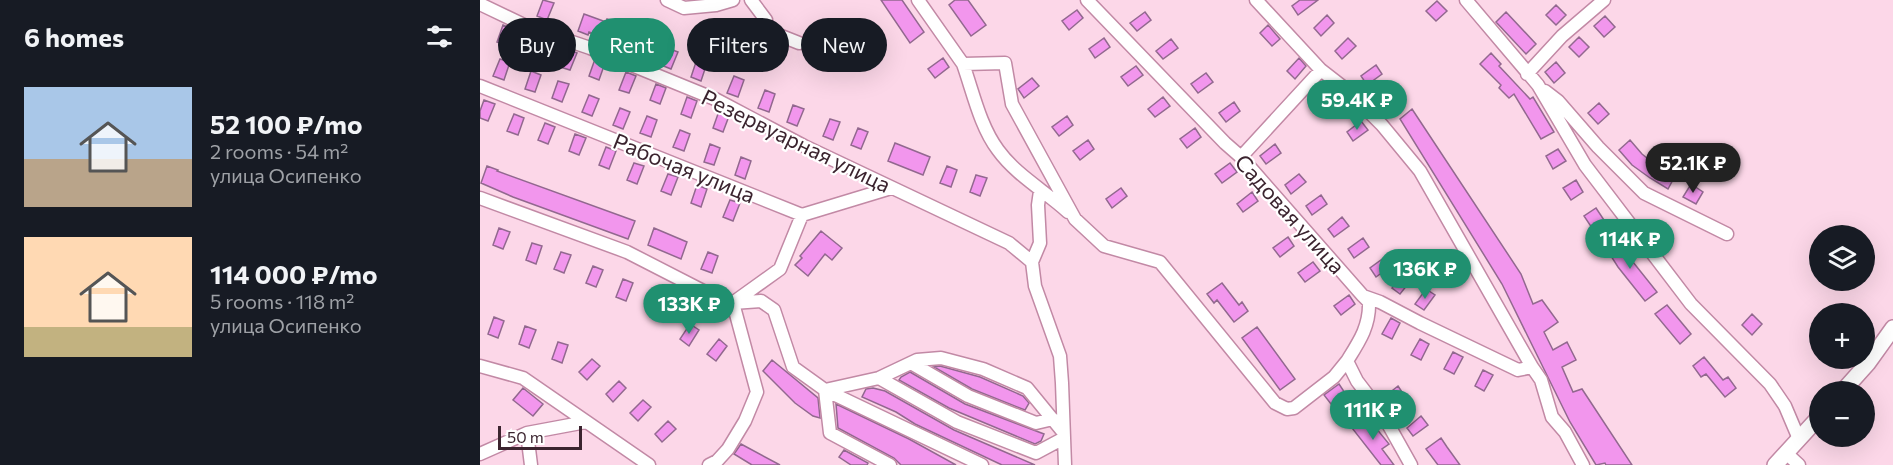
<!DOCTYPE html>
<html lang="en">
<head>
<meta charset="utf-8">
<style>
	:root { --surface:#171b24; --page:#242831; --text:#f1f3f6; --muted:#9ea1a6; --accent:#209070 }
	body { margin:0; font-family:Commissioner,sans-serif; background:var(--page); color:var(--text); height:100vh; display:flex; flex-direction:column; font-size:22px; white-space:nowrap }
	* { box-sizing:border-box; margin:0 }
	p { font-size:20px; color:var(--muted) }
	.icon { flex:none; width:33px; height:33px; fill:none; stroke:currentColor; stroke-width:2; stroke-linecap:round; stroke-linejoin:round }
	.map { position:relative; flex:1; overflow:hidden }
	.sheet { display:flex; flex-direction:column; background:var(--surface); width:480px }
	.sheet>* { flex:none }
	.banner { position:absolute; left:18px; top:18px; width:570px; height:54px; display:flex; gap:12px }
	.buttons { position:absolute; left:1329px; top:225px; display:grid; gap:12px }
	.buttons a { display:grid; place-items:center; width:66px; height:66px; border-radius:50%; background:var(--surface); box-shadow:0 6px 24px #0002; font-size:30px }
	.scale { position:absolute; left:18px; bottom:15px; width:84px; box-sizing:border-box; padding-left:6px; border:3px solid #3b242f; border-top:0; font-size:16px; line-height:21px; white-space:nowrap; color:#3b242f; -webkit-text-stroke:4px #fff; paint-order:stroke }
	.price { position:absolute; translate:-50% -51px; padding:0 14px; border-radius:21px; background:var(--accent); color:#fff; font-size:20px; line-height:39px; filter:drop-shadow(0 2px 3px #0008) }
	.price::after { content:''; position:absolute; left:50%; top:36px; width:18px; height:14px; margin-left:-9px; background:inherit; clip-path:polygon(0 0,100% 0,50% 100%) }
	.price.selected { background:#222; color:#fff }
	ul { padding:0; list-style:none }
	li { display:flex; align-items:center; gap:18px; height:150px; padding:0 24px }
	li span { display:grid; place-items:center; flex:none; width:168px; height:120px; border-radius:0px; color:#555 }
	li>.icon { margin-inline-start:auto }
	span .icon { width:72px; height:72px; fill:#fffc; stroke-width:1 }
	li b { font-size:26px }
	h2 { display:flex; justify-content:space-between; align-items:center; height:72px; padding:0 24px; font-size:26px }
	.tag { padding:0 21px; border-radius:27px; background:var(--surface); box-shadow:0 6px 24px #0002; font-size:21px; line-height:54px }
	.tag.selected { background:var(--accent); color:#fff }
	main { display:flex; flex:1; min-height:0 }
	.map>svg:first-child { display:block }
	.building { fill:#f296ed; stroke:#92688f; stroke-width:1.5 }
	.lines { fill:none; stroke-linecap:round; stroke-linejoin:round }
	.minor-casing { stroke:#c289a5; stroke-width:15 }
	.major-casing { stroke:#c289a5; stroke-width:18 }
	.minor { stroke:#fff; stroke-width:12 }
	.major { stroke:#fff; stroke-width:15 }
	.labels { text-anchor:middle; stroke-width:4.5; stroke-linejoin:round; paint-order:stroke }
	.street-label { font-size:22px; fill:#3b242f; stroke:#fff }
</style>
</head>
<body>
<main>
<section class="sheet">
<h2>6 homes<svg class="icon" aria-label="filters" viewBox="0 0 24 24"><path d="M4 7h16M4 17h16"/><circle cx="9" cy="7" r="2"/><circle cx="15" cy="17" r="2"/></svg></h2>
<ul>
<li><span style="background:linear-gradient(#a9c7e8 60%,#b9a48a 0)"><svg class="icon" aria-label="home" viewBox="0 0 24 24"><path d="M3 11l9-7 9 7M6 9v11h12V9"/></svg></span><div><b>52 100 ₽/mo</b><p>2 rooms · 54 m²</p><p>улица Осипенко</p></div></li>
<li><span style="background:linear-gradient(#ffd9b3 75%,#c2b280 0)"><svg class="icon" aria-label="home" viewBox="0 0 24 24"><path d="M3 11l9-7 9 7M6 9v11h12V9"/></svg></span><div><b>114 000 ₽/mo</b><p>5 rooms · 118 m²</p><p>улица Осипенко</p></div></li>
</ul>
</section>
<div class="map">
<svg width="1413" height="465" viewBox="0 0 1413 465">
	<rect width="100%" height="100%" fill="#fcd7e8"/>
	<path class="building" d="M63,0L74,3L67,20L57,16Z
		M401,0H422L444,32L430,43Z
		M475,0H488L506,25L491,36L469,5Z
		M820,0H838L818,15L812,6Z
		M957,1L967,11L956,21L946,11Z
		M1076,5L1086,15L1076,25L1066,15Z
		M597,10L603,18L589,30L582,21Z
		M665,12L671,20L657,31L650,23Z
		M1026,12L1056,44L1046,54L1016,22Z
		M104,14L126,22L127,19L137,22L131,40L109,32L108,35L98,31Z
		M847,15L854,23L841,36L834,28Z
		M1125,16L1135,27L1124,37L1114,26Z
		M23,25L33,29L27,46L17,42Z
		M788,25L800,39L792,46L780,33Z
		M53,37L64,41L58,57L47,53Z
		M1099,37L1109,47L1099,57L1089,47Z
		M624,38L630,47L615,58L609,49Z
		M868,38L876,46L862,59L855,51Z
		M691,39L698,48L683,59L676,51Z
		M160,40L171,44L164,61L154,57Z
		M187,48L198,52L191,69L181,65Z
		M87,49L97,53L90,70L80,67Z
		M1011,53L1021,64L1019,66L1050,99L1053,97L1074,132L1061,139L1034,94L1029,98L1019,88L1021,85L1000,64Z
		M463,58L469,67L455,78L448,69Z
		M819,58L826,66L815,79L807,71Z
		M20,59L30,62L24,80L13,76Z
		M115,59L125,63L119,80L109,76Z
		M217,59L227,63L221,81L211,77Z
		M1076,62L1085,73L1074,83L1065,72Z
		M896,65L902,74L887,85L881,76Z
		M656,66L663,75L648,86L641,77Z
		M51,71L61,75L55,92L45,89Z
		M146,72L156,76L149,93L139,90Z
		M726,73L733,82L718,93L711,84Z
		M254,76L264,80L258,97L247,93Z
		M552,78L559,86L544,98L538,89Z
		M78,81L89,84L82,102L72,98Z
		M176,84L186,88L180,104L170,100Z
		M848,89L855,98L840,109L833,100Z
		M285,90L295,94L289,112L278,108Z
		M109,95L119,99L112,116L102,112Z
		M207,97L217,101L211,118L201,114Z
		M683,97L690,106L675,117L668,109Z
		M4,100L15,104L8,121L0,118V111Z
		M754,102L760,111L746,122L739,113Z
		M1119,103L1129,114L1118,124L1108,113Z
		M313,105L324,109L317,126L307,122Z
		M140,108L150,112L143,129L133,125Z
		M932,109L1041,274L1053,304L1062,300L1078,322L1064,332L1073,350L1087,342L1096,360L1082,367L1093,392L1102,389L1152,465H1126L1125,463L1116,465L1090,422L1022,284L920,119Z
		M239,111L249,116L243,132L233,128Z
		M34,114L44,118L38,135L27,131Z
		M167,116L177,120L171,137L160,133Z
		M587,116L593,125L579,136L572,127Z
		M350,119L360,122L353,140L343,136Z
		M881,121L888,130L873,141L867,132Z
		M65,123L75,127L68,144L58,140Z
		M378,128L388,132L381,149L371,145Z
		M715,128L721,137L707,148L700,139Z
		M200,130L210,134L204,151L193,147Z
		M95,134L106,138L99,155L89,151Z
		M608,140L614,149L600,160L593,151Z
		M1150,140L1162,154L1177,166L1195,176L1188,189L1170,178L1152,165L1139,150Z
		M415,143L450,157L443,175L408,161Z
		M230,144L240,148L234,165L224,162Z
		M795,144L801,153L786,164L780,156Z
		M126,147L136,151L129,169L119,165Z
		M1078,149L1086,161L1073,169L1066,156Z
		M261,157L271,161L265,179L255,175Z
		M154,163L164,166L157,184L147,180Z
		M750,163L757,172L742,183L735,174Z
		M7,166L18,170L17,171L155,221L148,239L33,197L1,183Z
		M467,166L477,170L471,187L460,183Z
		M188,174L198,177L191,195L181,191Z
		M819,174L826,182L811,194L805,185Z
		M496,175L507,178L500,196L490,192Z
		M1096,180L1103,192L1091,200L1083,188Z
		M1211,184L1223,192L1216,204L1203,197Z
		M217,185L227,189L221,207L211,203Z
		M641,188L647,196L632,208L626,199Z
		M772,192L778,201L763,212L757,204Z
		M841,195L847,204L832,215L826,206Z
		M250,200L260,203L253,221L243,217Z
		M1116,208L1124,220L1112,228L1104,216Z
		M862,217L869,226L854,237L848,229Z
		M19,228L30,232L23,249L13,245Z
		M174,228L207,242L201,259L168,245Z
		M341,231L362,248L352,260L345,254L328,276L315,265L322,258L320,256Z
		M808,237L814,246L800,257L793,248Z
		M883,238L889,247L874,258L868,249Z
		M1137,238L1149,257L1177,292L1165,301L1138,267L1124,245Z
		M52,243L62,246L56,264L46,260Z
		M81,252L91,255L84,273L74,269Z
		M228,252L238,256L232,273L221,269Z
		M905,257L911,266L896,277L890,268Z
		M833,262L840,271L825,282L818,273Z
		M113,266L123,270L116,287L106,283Z
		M923,273L932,279L920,294L912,288Z
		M143,279L153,283L146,301L136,297Z
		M742,283L759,305L762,302L768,311L754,322L737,300L734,303L727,294Z
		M946,289L955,295L944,310L935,304Z
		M173,292L183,295L177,313L166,309Z
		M869,295L875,304L861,315L854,306Z
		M1187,305L1211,334L1200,344L1175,314Z
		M1272,314L1282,324L1272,335L1262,325Z
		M14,317L24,321L18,338L8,334Z
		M911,318L920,323L912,339L902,334Z
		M210,324L219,330L209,346L200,339Z
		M45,326L56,330L49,348L39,344Z
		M777,327L815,379L800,390L762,338Z
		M239,339L247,346L236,361L227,354Z
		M940,339L949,344L941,360L931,355Z
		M78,342L88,345L82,363L72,359Z
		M973,352L983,357L974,374L964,369Z
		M1224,357L1243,380L1248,377L1256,388L1245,397L1226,374L1221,377L1213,366Z
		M112,359L120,366L107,380L99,372Z
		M292,360L338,398L340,418L333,416L315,403L283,371Z
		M460,366L500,377L543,396L549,403L545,410L492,389L454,367Z
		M1003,370L1013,375L1004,391L995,386Z
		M430,372L485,404L564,434L561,441L555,444L469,408L419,380L421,377Z
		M139,381L146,388L133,402L126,394Z
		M859,384L865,393L851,404L844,395Z
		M918,386L924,395L910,406L903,398Z
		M43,388L63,404L53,416L33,400Z
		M393,388L405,391L474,430L555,465H522L435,424L416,412L382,397L386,389Z
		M163,400L171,407L158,421L150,413Z
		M356,404L429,439L476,465H421L414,458L358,428Z
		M941,416L948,425L933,436L927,428Z
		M887,417L909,444L902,449L914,465H901L872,428Z
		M188,421L196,429L182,442L175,434Z
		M961,438L967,447L980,465H958L946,449Z
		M261,444L300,465H272L254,454Z
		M364,450L388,463L387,465H371L359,457Z"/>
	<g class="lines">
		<defs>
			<path id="minor" d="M187,0L204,8L236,5L253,0
				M271,0L286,20V30L319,43
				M438,0L483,64L525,63L532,104L595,219L624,246L680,262L795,403L807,409L814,408L854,377L867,361L877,381L903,415L931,465
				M607,0L745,143L761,157L883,296L900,302L940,323L1038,370L1052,367
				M776,0L841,70L868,91L902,125L940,171L1052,367L1061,380L1072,417L1085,432L1103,465
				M986,0L1058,85L1105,165L1211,304L1290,384L1305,406L1319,439
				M0,4L48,27L110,48L235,99L324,146L529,243L552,262
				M483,64C493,92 500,126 518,150C536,175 565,191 588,212
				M1047,74L1082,36L1124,0
				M0,86L322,215L411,188
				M1065,91L1078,101L1118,147L1164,193L1247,234
				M761,157L841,70
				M560,191L558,205L560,243L552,262L555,286L580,356L582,383L585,465
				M0,198L147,252L227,293L253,303L281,301L294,310L313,367L345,390L350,433L410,465
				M254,302L300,269L322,215
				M867,361C879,342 890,326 889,302L883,296
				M431,363L488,396L556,423L573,419
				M0,366L43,378L169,465
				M399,378L477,422L556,453L584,438
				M1306,453L1319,465
				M0,454L47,433
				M51,465L47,433L106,422
				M229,465L237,461L248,449L265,421L277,392L253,303
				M502,465L345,390L399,378L437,360L461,358L503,369L547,388L583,432"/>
			<path id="major" d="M1362,392L1388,363L1413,328
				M1295,465L1340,416"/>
		</defs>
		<use href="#minor" class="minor-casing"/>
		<use href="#major" class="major-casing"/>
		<use href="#minor" class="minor"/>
		<use href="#major" class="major"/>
	</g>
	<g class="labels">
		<g class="street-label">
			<text transform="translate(316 141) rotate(26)" y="8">Резервуарная улица</text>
			<text transform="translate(204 168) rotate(22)" y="8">Рабочая улица</text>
			<text transform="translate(810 214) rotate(48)" y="8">Садовая улица</text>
		</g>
	</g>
</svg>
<div class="buttons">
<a><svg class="icon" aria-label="layers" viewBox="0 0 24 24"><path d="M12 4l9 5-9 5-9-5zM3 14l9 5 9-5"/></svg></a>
<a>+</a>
<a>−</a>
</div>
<div class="scale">50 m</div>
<b class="price" style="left:877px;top:131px">59.4K ₽</b>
<b class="price selected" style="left:1213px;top:194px">52.1K ₽</b>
<b class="price" style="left:1150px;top:270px">114K ₽</b>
<b class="price" style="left:945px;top:300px">136K ₽</b>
<b class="price" style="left:209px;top:335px">133K ₽</b>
<b class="price" style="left:893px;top:441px">111K ₽</b>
<div class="banner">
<a class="tag">Buy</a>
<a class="tag selected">Rent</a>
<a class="tag">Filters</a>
<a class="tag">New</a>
</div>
</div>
</main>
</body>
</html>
